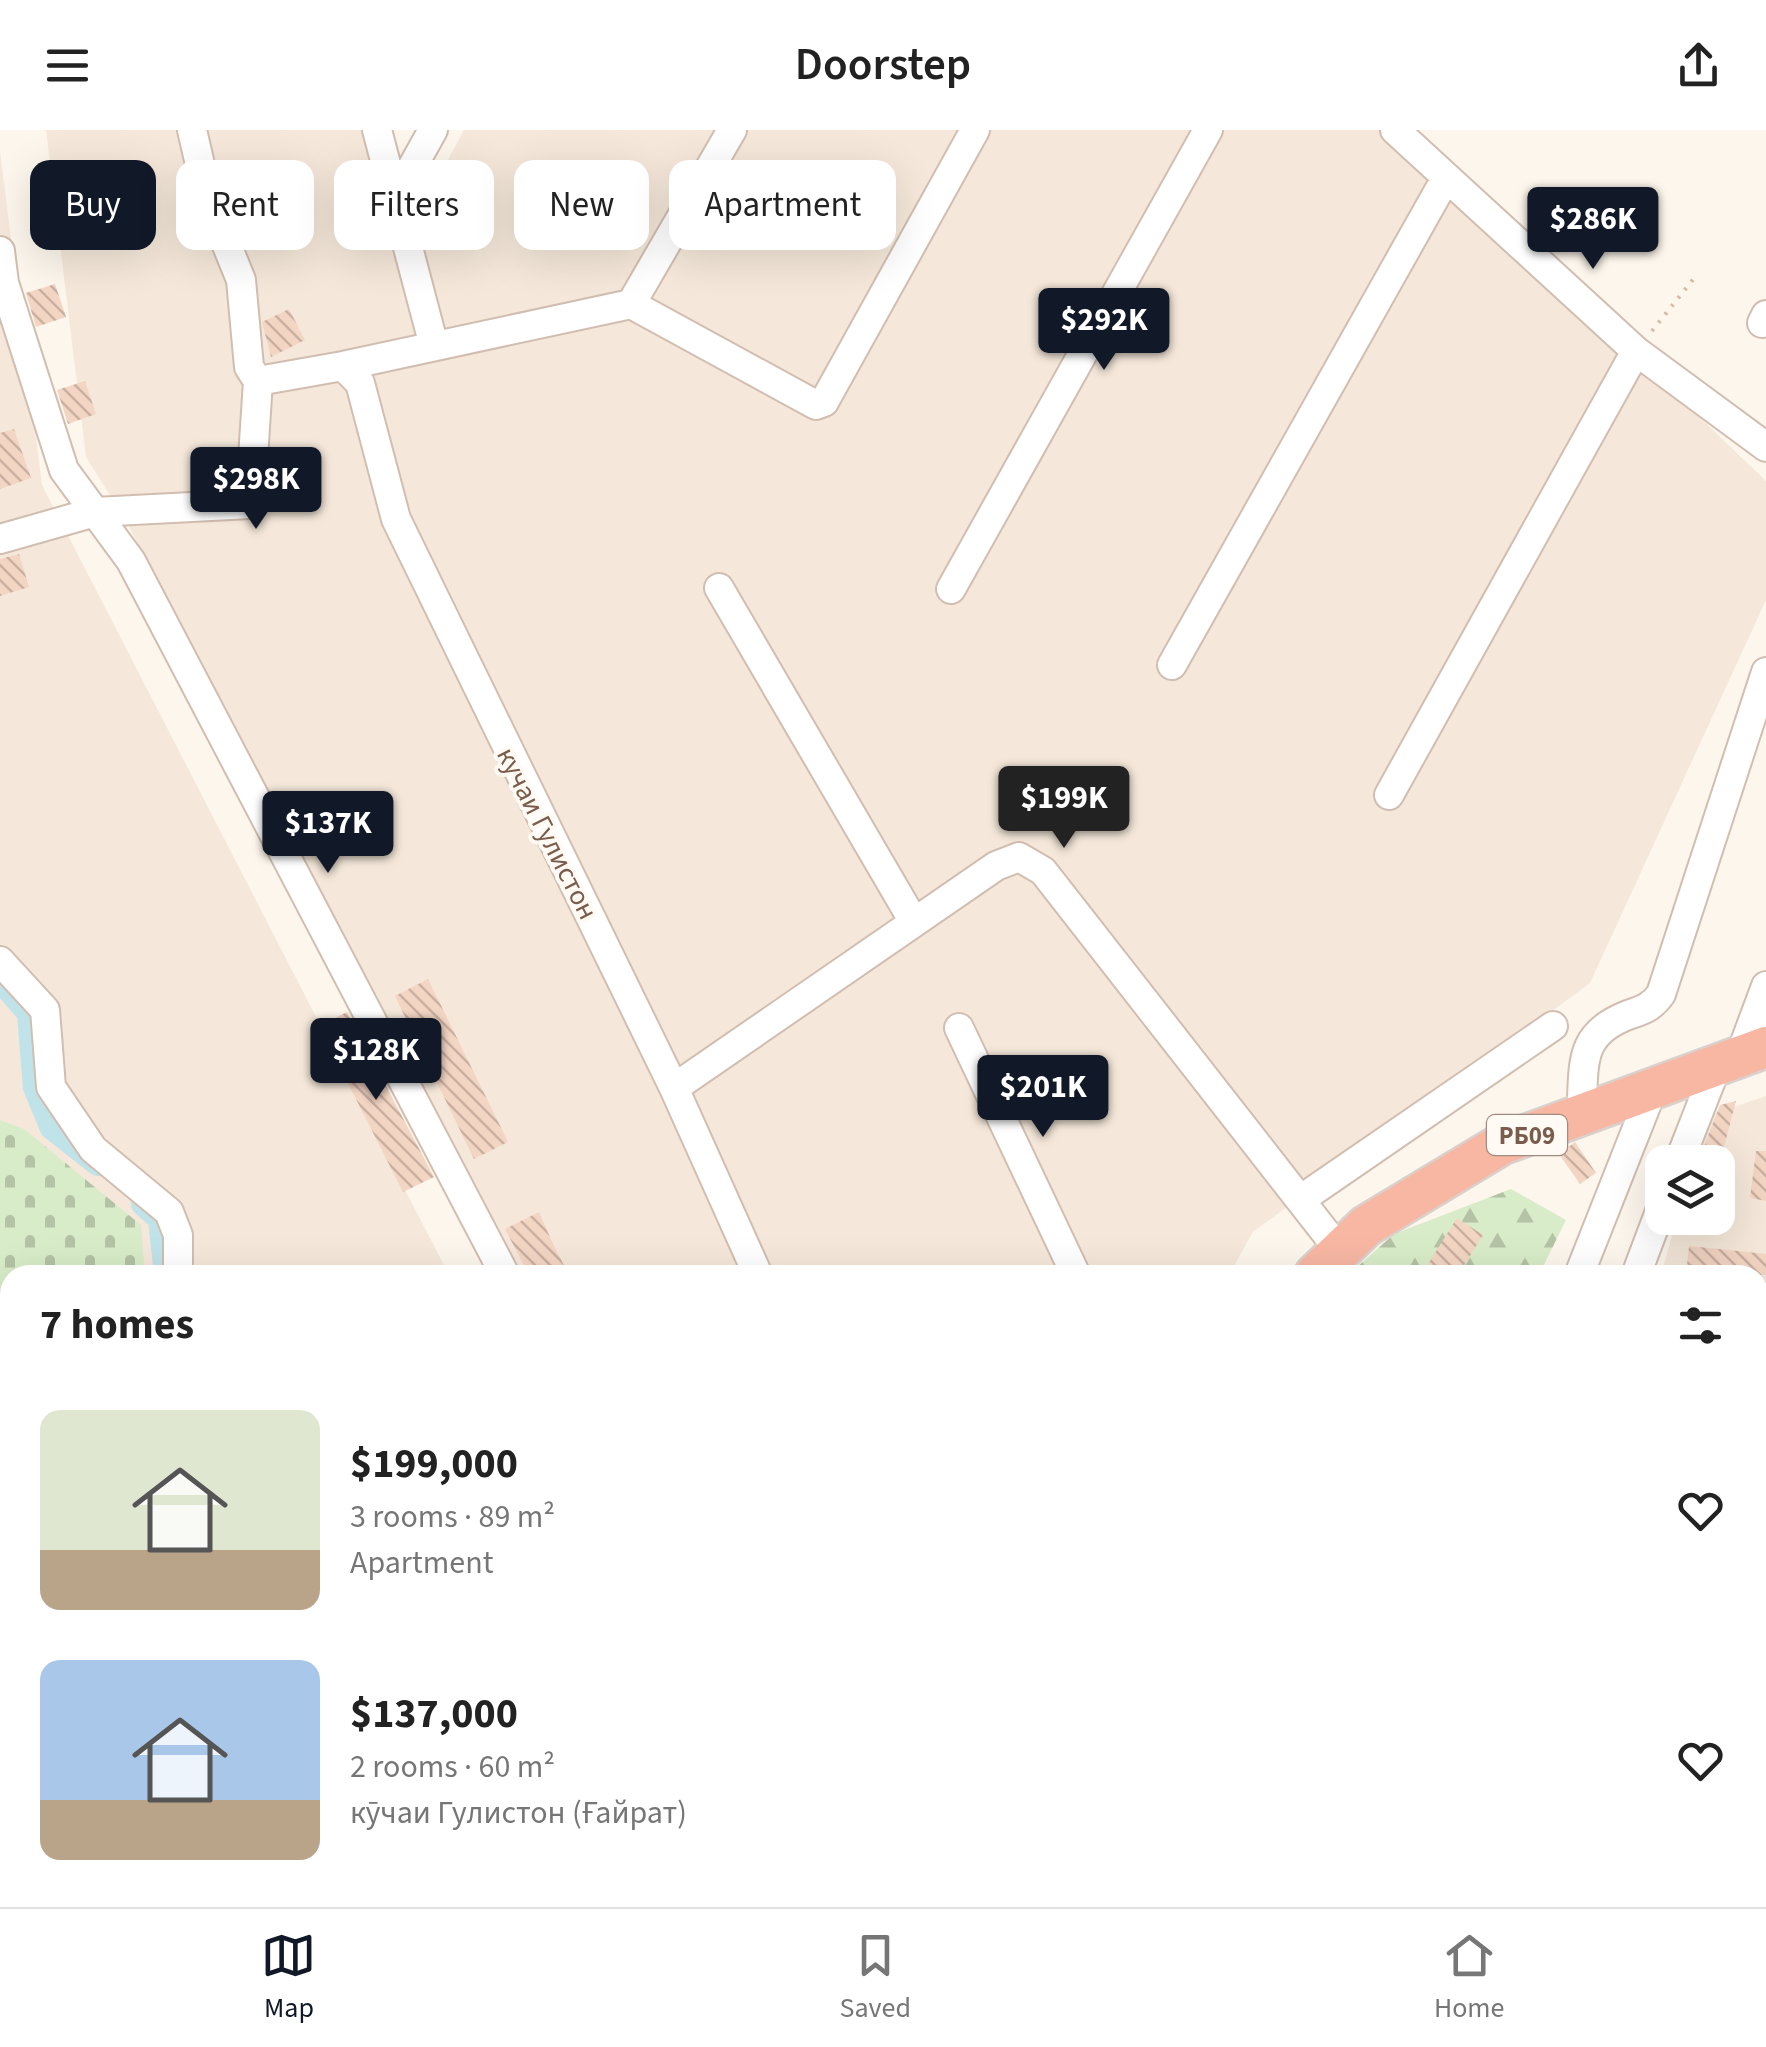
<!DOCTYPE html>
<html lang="en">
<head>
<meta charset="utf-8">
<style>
	:root { --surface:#fff; --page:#f6f6f6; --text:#222; --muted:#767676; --line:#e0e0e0; --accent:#111827 }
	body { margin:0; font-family:"Source Sans 3",sans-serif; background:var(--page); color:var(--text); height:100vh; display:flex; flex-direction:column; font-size:38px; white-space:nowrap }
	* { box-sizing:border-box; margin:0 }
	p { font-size:32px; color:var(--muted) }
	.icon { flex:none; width:55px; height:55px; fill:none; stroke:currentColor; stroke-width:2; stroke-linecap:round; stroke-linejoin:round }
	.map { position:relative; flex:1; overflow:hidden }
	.sheet { position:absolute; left:0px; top:1135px; width:1768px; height:642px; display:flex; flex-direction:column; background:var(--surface); border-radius:30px 30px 0 0; box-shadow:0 10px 40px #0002 }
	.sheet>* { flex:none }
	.banner { position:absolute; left:30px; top:30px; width:1000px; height:90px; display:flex; gap:20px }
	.tools { position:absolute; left:1645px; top:1015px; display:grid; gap:20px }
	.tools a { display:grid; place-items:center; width:90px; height:90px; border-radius:20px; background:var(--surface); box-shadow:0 10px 40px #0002; font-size:50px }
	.price { position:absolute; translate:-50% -85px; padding:0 22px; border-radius:10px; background:var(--accent); color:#fff; font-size:32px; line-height:65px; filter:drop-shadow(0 2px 5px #0008) }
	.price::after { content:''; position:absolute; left:50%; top:60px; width:30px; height:22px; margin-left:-15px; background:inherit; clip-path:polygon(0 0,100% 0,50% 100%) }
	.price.active { background:#222; color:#fff }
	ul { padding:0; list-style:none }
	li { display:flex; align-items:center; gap:30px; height:250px; padding:0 40px }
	li span { display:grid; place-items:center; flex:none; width:280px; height:200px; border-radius:20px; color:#555 }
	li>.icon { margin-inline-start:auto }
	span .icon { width:120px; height:120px; fill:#fffc; stroke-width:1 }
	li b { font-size:42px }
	h2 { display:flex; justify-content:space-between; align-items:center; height:120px; padding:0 40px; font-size:42px }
	.chip { padding:0 35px; border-radius:20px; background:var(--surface); box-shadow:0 10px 40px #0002; font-size:35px; line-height:90px }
	.chip.active { background:var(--accent); color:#fff }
	header { display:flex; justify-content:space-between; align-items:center; height:130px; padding:0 40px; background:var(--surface); font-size:45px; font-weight:600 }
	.tab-bar { display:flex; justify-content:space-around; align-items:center; height:140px; border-top:2px solid var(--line); background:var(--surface); font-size:28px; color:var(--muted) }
	.tab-bar a { display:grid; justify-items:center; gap:5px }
	.tab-bar .active { color:var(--accent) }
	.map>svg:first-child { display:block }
	.residential { fill:#f5e8da }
	.forest { fill:url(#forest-firs) }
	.cemetery { fill:url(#cemetery-stones) }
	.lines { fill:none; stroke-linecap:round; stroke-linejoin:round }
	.canal { stroke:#bfe3e8; stroke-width:20 }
	.building { fill:url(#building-back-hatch) }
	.minor-casing { stroke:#d1beb0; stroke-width:32 }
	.highway-casing { stroke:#dad1cd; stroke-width:45 }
	.path { stroke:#d9b8a5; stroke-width:4; stroke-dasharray:2.5 8; stroke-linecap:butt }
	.minor { stroke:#fff; stroke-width:28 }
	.highway { stroke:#f7b7a3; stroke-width:40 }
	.labels { text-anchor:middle; stroke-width:8; stroke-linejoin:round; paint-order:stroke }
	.shield { fill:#fffaf3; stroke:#a28b7f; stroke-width:2.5 }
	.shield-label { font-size:25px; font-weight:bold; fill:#7a5c4d }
	.street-label { font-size:28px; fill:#7a5c4d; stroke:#fffaf3 }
</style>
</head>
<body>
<header><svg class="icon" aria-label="menu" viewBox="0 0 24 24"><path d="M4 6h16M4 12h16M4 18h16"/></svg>Doorstep<svg class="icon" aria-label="share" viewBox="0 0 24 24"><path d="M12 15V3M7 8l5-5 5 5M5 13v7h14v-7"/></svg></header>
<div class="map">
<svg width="1766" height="1777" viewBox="0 0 1766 1777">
	<defs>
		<pattern id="forest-firs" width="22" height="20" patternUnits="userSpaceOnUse" patternTransform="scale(2.5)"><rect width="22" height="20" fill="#d8ecc9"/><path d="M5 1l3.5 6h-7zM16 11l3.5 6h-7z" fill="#b4c2a5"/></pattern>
		<pattern id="cemetery-stones" width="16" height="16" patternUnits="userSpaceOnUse" patternTransform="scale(2.5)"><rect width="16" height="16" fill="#d8ecc9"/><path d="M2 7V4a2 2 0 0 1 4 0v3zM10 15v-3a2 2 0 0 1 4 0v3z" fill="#b4c2a5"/></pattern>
		<pattern id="building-back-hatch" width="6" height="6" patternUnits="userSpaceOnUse" patternTransform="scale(2.5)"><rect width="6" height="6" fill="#f3d5c3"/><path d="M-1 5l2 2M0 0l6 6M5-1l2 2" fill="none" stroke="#cab0a1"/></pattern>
	</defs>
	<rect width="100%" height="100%" fill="#fdf6ec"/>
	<path class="residential" d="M46,0H394L409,102L464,0H1400L1766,351V470L1590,853L1253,1102L1229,1145H522L126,391L86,327Z
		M0,21L42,355L449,1145H10V1768H750L754,1777H0Z
		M1766,966V1708H1758V1145H1661L1677,1088H1718V1032H1692L1704,987Z
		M1033,1768H1453L1451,1777H1028Z"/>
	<path class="forest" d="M1511,1059L1566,1090L1539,1145H1348L1394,1104Z"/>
	<path class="cemetery" d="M0,990L24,999L141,1095L145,1145H10V1455L0,1456Z"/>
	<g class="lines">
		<path class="canal" d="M0,853L27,884L33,958L50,999L97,1036
			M141,1075L158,1090L164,1145"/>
	</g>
	<path class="building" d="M55,154L66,187L36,197L26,163Z
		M289,179L305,210L271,227L262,192Z
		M85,251L96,284L68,294L57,260Z
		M14,299L31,348L0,359V303Z
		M19,424L29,457L0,466V429Z
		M428,849L508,1012L474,1029L395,866Z
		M347,882L434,1047L403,1062L319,896Z
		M1736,971L1720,1032H1698L1720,975Z
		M1575,1012L1596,1043L1580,1054L1559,1024Z
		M1756,1021H1766V1071L1750,1068Z
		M539,1082L553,1114L569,1145H529L505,1099Z
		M1457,1088L1483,1105L1458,1145H1445L1428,1134Z
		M1689,1116L1766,1124V1145H1686Z"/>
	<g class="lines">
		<defs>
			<path id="minor" d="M192,0L208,69L241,150L249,237L258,251L343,236L360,253L396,389L674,958L758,1145
				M377,0L434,216
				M1395,0L1636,221L1766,317
				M395,68L433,0
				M0,121L4,153L64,340L131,431L505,1145
				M631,174L816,275L824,272L975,0
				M1762,193L1766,185
				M343,236L631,174L732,0
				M0,409L95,382L250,374L258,251
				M719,458L914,792
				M951,459L1208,0
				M1172,535L1446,48
				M1389,665L1636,221
				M0,831L45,880L51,957L93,1019L169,1082L178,1105V1145
				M959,898L1076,1145
				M1740,926L1766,856
				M674,958L996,736L1019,727L1043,741L1340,1121
				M1581,985C1585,936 1576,905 1628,885C1643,880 1652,877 1661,864L1766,542
				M1679,1032L1717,935
				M1300,1070L1553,896
				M1579,1145L1653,958
				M1636,1145L1662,1076
				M1758,1208H1766
				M767,1768L773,1777
				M94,1777L95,1768
				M585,1777L601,1768
				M1333,1777L1336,1768"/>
			<path id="highway" d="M1315,1145L1366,1096L1502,1014L1766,917
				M942,1777L947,1768"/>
		</defs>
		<use href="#minor" class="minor-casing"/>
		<use href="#highway" class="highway-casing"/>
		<path class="path" d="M1562,120L1594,75
			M1652,201L1695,147"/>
		<use href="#minor" class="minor"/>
		<use href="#highway" class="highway"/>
	</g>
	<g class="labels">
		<rect class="shield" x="1487" y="985" width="80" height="40" rx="8"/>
		<g class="shield-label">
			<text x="1527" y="1014">РБ09</text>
		</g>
		<g class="street-label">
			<text transform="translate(548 703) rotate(63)" y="10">кучаи Гулистон</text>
		</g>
	</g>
</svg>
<div class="tools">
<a><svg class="icon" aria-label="layers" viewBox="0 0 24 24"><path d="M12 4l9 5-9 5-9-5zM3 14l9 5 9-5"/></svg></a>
</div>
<b class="price" style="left:1593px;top:142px">$286K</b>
<b class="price" style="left:1104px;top:243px">$292K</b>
<b class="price" style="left:256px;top:402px">$298K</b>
<b class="price active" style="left:1064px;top:721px">$199K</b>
<b class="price" style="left:328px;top:746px">$137K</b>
<b class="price" style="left:376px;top:973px">$128K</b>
<b class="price" style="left:1043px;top:1010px">$201K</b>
<div class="banner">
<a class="chip active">Buy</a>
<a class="chip">Rent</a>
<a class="chip">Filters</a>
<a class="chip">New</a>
<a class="chip">Apartment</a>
</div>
<section class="sheet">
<h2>7 homes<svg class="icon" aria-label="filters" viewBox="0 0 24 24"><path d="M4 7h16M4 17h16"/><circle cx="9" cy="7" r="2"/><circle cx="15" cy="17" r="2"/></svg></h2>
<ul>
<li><span style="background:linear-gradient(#dfe7d0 70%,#b9a48a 0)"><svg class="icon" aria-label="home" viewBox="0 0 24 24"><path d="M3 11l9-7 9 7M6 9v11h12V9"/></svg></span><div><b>$199,000</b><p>3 rooms · 89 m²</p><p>Apartment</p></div><svg class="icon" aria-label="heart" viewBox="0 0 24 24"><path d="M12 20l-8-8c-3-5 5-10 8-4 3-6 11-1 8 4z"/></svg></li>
<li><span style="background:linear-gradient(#a9c7e8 70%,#b9a48a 0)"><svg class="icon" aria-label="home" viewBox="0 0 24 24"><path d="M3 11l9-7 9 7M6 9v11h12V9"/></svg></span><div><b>$137,000</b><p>2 rooms · 60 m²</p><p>кӯчаи Гулистон (Ғайрат)</p></div><svg class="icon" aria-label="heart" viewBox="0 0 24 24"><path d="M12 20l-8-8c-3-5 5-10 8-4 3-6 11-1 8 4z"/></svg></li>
</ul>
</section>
</div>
<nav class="tab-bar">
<a class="active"><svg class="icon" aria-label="map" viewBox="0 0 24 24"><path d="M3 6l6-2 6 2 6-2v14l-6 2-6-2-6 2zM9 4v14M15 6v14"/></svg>Map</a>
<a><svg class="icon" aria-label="saved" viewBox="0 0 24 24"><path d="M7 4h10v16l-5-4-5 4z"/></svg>Saved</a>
<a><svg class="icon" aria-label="home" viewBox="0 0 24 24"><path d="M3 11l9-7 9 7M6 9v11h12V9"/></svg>Home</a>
</nav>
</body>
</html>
